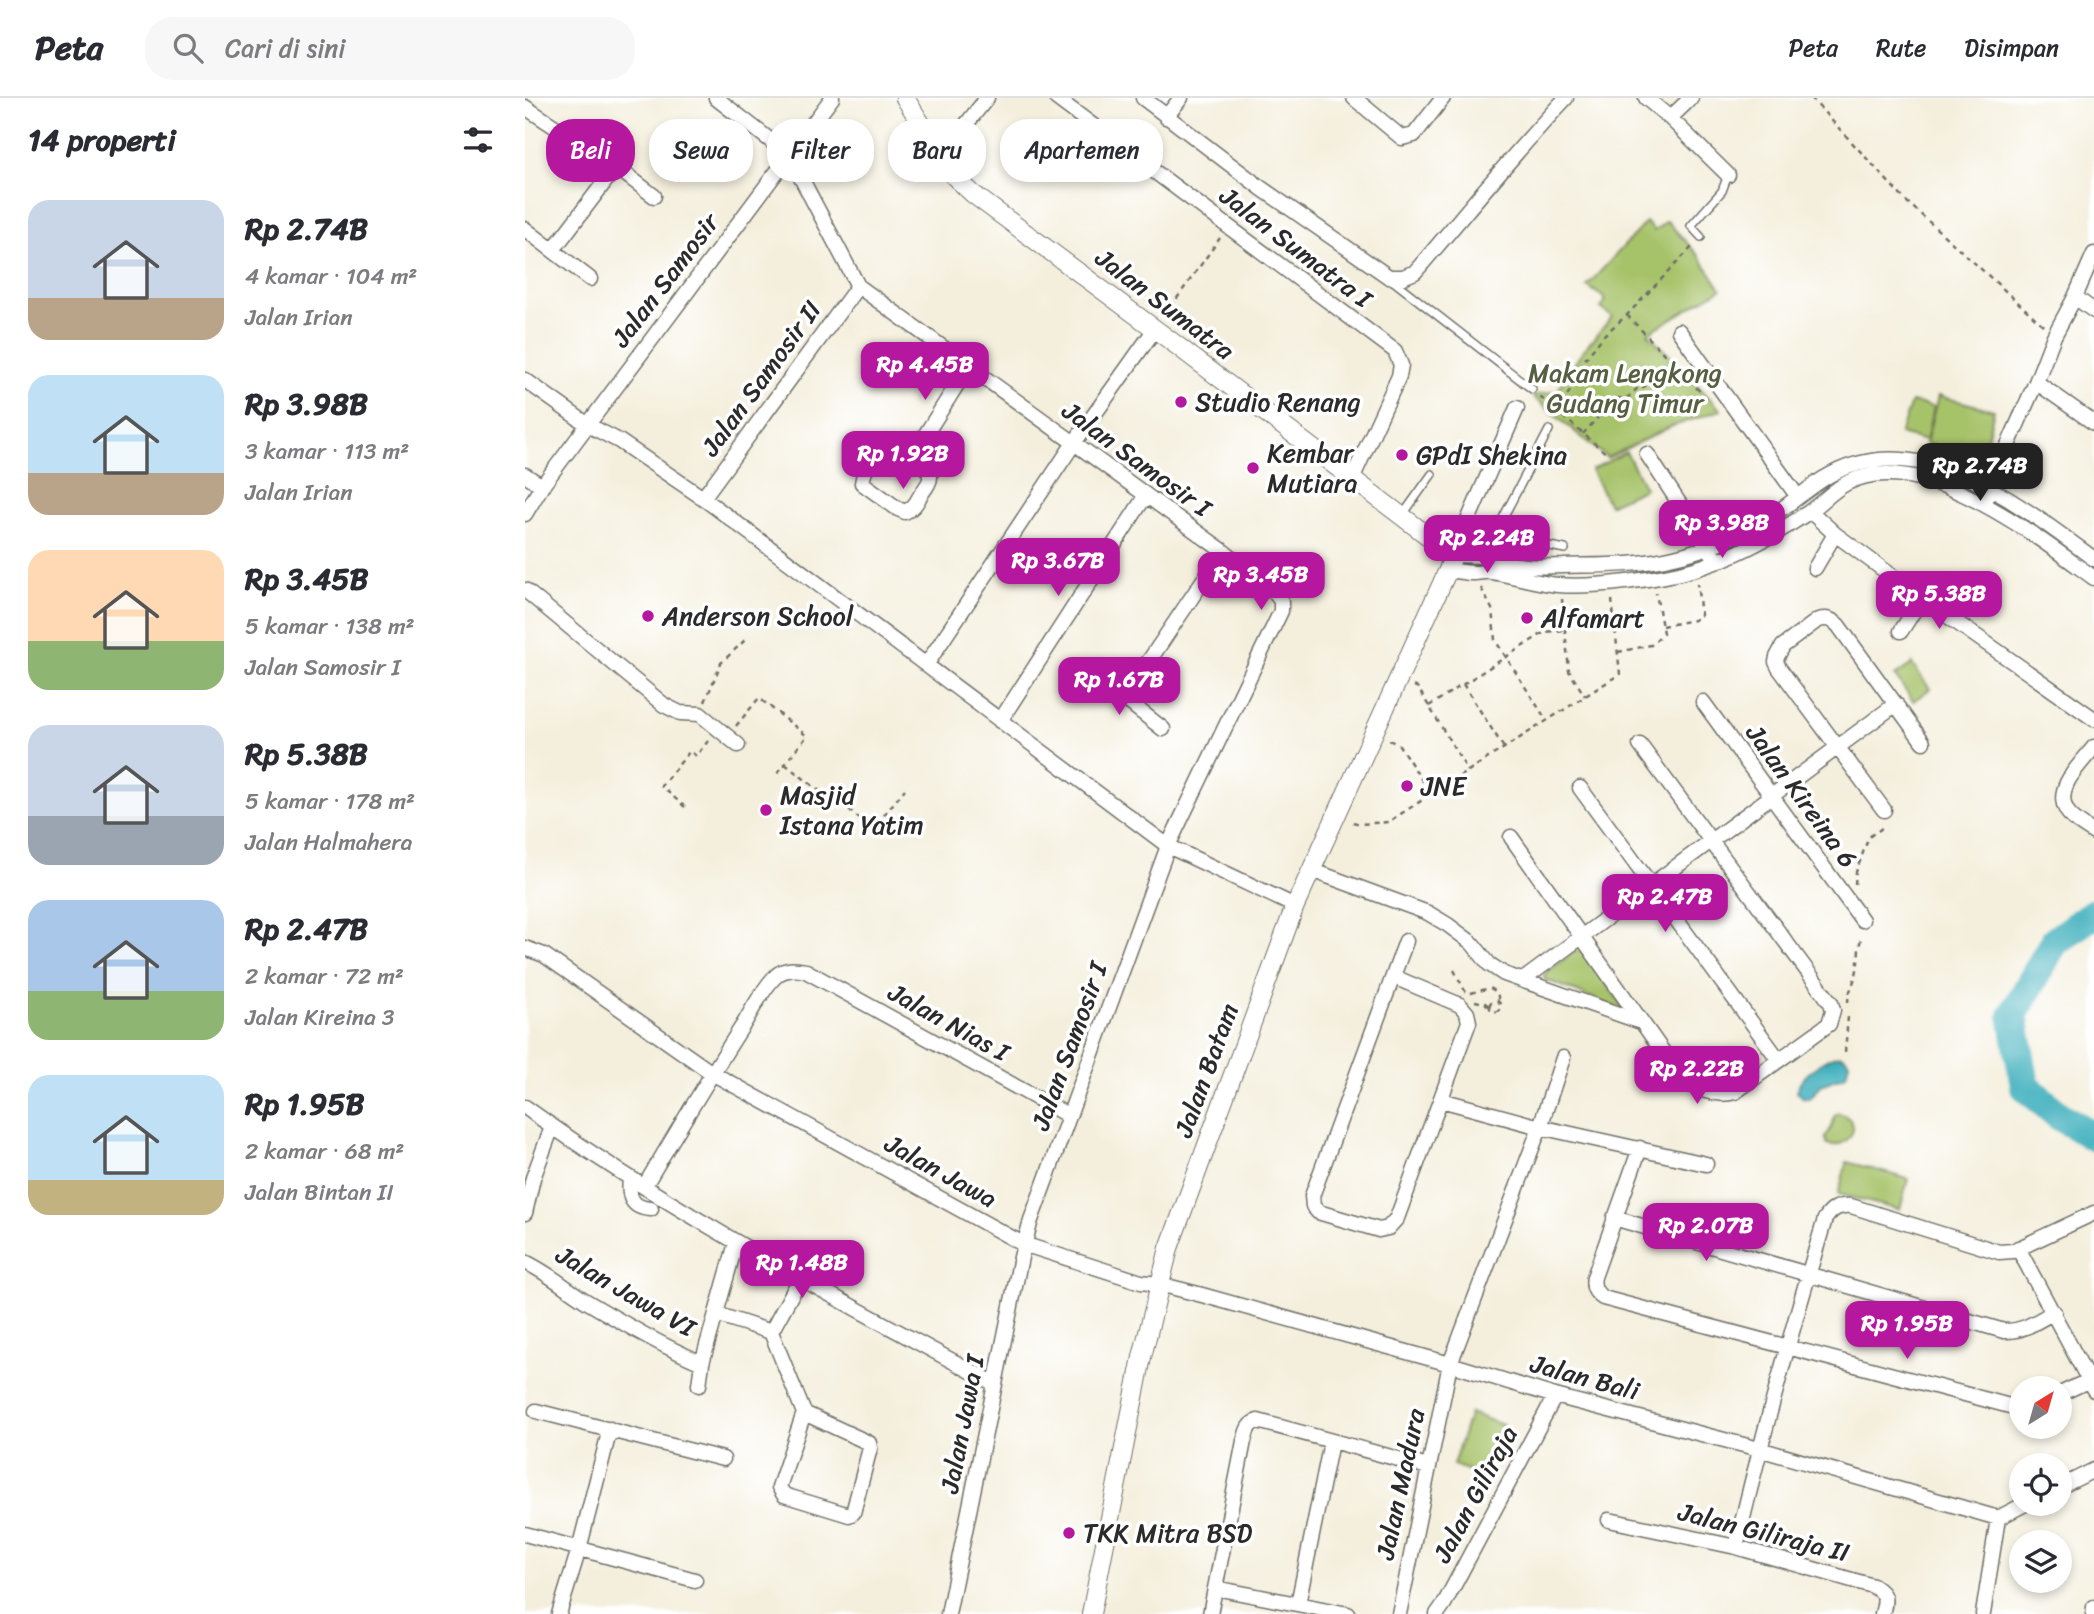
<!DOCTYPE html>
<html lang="id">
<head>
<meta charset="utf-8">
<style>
	:root { --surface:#fff; --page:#f7f7f7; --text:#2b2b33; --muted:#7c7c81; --line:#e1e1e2; --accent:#b5179e }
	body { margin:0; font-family:Sriracha,sans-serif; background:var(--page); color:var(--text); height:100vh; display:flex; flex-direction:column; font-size:26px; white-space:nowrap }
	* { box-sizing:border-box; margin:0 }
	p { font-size:23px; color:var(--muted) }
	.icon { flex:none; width:38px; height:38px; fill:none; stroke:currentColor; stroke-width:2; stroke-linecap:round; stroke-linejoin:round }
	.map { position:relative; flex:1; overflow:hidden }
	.details { display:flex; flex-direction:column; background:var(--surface); width:525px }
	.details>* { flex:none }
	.banner { position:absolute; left:21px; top:21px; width:665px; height:63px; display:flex; gap:14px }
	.needle { width:46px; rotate:37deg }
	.fabs { position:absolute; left:1484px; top:1278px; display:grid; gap:14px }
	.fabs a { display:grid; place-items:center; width:63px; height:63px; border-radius:50%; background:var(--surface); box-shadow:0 4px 10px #0003; font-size:35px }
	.price { position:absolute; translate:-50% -60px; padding:0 16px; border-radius:14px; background:var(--accent); color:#fff; font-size:23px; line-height:46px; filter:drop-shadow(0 2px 4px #0008) }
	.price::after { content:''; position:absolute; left:50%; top:42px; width:21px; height:16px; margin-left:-10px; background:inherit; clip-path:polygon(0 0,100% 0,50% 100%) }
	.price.active { background:#222; color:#fff }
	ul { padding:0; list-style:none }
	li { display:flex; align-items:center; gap:21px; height:175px; padding:0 28px }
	li span { display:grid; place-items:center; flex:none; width:196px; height:140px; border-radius:21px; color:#555 }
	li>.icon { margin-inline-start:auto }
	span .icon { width:84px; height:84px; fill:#fffc; stroke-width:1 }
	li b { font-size:30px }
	h2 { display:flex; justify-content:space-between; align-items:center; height:84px; padding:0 28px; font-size:30px }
	.pill { padding:0 24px; border-radius:28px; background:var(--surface); box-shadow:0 4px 10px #0003; font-size:24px; line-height:63px }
	.pill.active { background:var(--accent); color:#fff }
	header { display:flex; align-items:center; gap:42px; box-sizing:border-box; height:98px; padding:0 35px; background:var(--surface); border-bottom:2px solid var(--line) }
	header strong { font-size:33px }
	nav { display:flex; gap:38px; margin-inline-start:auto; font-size:24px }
	.search { width:490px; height:63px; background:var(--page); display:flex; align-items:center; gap:18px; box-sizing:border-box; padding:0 24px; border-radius:28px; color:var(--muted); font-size:26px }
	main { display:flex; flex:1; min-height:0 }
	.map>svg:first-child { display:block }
	.green { fill:#a7c36a; stroke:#69774a; stroke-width:2 }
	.water { fill:#42b1be; stroke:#366e74; stroke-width:2 }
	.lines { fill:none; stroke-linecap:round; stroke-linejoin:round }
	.river { stroke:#42b1be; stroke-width:30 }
	.service-casing { stroke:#717069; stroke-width:10 }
	.minor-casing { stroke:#717069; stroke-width:17 }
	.tertiary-casing { stroke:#717069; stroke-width:20 }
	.path { stroke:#717069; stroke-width:2.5; stroke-dasharray:5 5; stroke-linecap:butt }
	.service { stroke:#fff; stroke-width:7 }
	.minor { stroke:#fff; stroke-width:14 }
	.tertiary { stroke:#fff; stroke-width:18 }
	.poi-dot { fill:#b5179e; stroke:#fff; stroke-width:2.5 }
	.labels { text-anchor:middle; stroke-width:7; stroke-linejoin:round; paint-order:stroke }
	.street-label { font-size:26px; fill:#2b2b2b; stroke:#fff }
	.park-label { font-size:26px; fill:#566041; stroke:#fff }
	.poi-label { font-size:26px; fill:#2b2b2b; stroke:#fff; text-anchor:start }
</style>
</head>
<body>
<header>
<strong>Peta</strong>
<div class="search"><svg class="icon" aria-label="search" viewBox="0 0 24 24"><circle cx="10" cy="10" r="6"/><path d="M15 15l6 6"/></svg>Cari di sini</div>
<nav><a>Peta</a><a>Rute</a><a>Disimpan</a></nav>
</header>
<main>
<section class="details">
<h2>14 properti<svg class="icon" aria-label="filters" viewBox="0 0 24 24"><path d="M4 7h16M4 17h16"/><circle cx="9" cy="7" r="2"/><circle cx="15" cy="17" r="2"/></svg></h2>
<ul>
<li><span style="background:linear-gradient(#c9d6e8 70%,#b9a48a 0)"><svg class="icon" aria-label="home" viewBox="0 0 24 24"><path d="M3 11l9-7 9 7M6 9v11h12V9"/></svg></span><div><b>Rp 2.74B</b><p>4 kamar · 104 m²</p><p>Jalan Irian</p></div></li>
<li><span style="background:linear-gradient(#bfe0f5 70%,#b9a48a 0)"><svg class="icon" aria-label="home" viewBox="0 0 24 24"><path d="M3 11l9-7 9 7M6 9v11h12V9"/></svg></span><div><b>Rp 3.98B</b><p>3 kamar · 113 m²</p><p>Jalan Irian</p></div></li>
<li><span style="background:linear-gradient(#ffd9b3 65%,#8fb573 0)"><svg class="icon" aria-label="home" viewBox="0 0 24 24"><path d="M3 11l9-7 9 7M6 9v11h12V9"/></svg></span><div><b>Rp 3.45B</b><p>5 kamar · 138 m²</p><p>Jalan Samosir I</p></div></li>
<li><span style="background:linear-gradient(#c9d6e8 65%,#9aa5b1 0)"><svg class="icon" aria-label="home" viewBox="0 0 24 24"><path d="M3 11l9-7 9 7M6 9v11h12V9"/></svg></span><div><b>Rp 5.38B</b><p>5 kamar · 178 m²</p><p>Jalan Halmahera</p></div></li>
<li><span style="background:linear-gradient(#a9c7e8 65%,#8fb573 0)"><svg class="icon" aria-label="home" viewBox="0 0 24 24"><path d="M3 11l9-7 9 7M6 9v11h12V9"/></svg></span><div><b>Rp 2.47B</b><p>2 kamar · 72 m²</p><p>Jalan Kireina 3</p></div></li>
<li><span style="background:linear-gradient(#bfe0f5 75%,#c2b280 0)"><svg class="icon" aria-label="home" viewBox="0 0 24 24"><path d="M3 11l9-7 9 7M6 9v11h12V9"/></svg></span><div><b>Rp 1.95B</b><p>2 kamar · 68 m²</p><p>Jalan Bintan II</p></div></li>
</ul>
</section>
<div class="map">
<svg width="1569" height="1516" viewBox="0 0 1569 1516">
	<rect width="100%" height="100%" fill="#fff"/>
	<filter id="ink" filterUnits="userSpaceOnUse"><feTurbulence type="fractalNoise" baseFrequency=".0143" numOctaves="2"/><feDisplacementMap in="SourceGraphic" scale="14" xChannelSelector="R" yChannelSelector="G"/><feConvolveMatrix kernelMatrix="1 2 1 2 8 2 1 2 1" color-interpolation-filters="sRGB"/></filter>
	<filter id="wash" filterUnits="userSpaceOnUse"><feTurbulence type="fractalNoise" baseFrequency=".00686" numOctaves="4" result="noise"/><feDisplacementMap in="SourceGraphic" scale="28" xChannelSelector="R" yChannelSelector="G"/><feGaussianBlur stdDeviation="1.57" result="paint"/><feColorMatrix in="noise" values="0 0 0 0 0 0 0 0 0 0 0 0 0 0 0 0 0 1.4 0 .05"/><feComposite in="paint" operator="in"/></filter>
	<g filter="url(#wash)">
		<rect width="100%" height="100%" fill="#f4efdd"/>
		<path class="green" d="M1142,123L1175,159L1196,191L1123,235L1196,312L1145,329L1082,360L1007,298L1032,293L1057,254L1087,219L1076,210L1080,204L1078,199L1062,188L1121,124L1129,133Z
			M1413,298L1469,312L1457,360L1401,346Z
			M1386,304L1408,309L1401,343L1375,336Z
			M1101,354L1120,390L1084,407L1066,372Z
			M1387,566L1405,591L1388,603L1370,578Z
			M1051,853H1057L1099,910L1098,912L1019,881V876Z
			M1314,1015C1343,1025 1321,1053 1302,1046L1300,1040L1307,1029L1310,1017Z
			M1322,1064L1383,1081L1375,1112L1313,1096Z
			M945,1315L978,1327L961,1379L928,1367Z"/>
		<path class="water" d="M1315,957L1320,959L1324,964L1321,977L1296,987L1285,1000C1278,1001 1276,998 1272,993C1273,980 1302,958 1315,957Z"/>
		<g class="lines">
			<path class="river" d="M1569,815L1529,844L1488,917L1500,988L1533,1017L1569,1039"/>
		</g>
	</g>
	<g filter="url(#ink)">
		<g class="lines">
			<defs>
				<path id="service" d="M1176,139L1166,128L1197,93L1203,77
					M867,182L1007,291
					M877,418L907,376
					M969,437L1040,451
					M958,458L1024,332"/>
				<path id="minor" d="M191,0L264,57L333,188L698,453L750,495L756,503V513L643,748L506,1122L496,1159L423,1516
					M531,0L870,253L876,267L874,278L827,381
					M618,0L736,90L864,179H878L890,174C940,116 988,56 1041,0
					M829,0L877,40L889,37L918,0
					M1121,0L1145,20L1203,77
					M0,9L91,69L129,98
					M641,19L656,0
					M1145,20L1166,0
					M416,58L462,0
					M0,131L65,181
					M28,152L91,69
					M1550,199L1569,213
					M1154,233L1273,399
					M0,282L63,327L94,343L178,400L643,748L770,808
					M1511,284L1569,325
					M992,310L928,457C938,457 949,457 959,459C973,461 987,467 1001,468C1013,469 1026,468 1038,468C1074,467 1113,468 1149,459C1184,451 1220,434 1250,415C1267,405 1281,392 1298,381C1391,323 1496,407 1569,461
					M361,346C372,348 404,366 405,378C406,384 398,393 395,398C391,406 388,410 380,414L373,411L337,385C339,372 348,352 361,346Z
					M1122,356L1188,457
					M387,358L443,269
					M0,377L17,388
					M1462,399L1469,379L1511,284L1529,238L1550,199L1569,156
					M178,400L333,188
					M1285,413L1310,436L1397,500L1569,621
					M0,416L17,388L307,0
					M1290,470L1310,436
					M923,472C932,473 941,475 950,475C955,475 960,473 966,474C988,477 1010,485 1033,487C1070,490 1135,481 1170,471C1210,459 1250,437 1284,414C1297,405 1308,392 1322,385C1397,347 1512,439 1569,480
					M0,492L139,607L155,615L175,616L213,647
					M1376,533L1397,500
					M401,567L549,345L630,231
					M572,579L638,631
					M599,600L698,453
					M1178,604L1337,822
					M475,623L621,397
					M1569,649C1556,666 1528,690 1542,713C1548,723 1560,728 1569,735
					M1055,690L1254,962
					M1359,712L1254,570L1251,564L1252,559L1258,548L1293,522C1302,520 1306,521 1313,527L1398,644
					M986,739L1155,978C1170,992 1191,999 1210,994L1304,926L1308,912L1306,905L1115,647
					M786,772L903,815L923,827L947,845L964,866L979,876L1116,924
					M0,850L19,857L187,975L498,1146L616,1184L634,1186L677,1197L925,1266L1030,1298L1234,1351L1473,1420
					M869,879L935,907L942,915L944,924L872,1120L863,1130L854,1132L793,1114L788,1108L787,1098L881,843
					M998,882L1371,606
					M916,1002L1015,1029L1181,1066
					M0,1009C148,1116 310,1199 470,1286
					M1115,1050L1069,1179C1067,1188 1070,1195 1078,1200L1496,1311
					M105,1081C103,1098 106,1110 126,1111
					M119,1089C151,1035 183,981 218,927C226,914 240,887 251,878C259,870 270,871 281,873L544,1018
					M0,1115L8,1080L27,1029
					M1089,1120L1479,1233C1498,1234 1512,1223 1529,1214
					M1493,1150L1569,1292
					M0,1164C22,1174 40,1190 61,1203C98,1225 137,1248 177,1265
					M275,1181L246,1234L279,1315
					M191,1216L246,1234
					M174,1287L177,1265L211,1145
					M1535,1296L1569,1280
					M11,1313L198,1361
					M279,1315L344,1345L345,1350L328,1415L324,1417L259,1397L254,1389Z
					M1535,1389L1569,1372
					M1473,1420L1502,1405
					M1084,1422L1211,1449L1348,1488C1362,1497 1361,1501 1357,1516
					M0,1436L170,1482
					M1211,1449C1237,1339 1267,1230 1300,1121C1307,1111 1313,1107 1326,1108L1474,1154L1488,1153L1569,1115
					M690,1490L823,1516
					M773,1506L806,1344
					M34,1516L54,1451L85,1331
					M685,1516L719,1343C722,1334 722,1326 733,1323L903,1369
					M874,1516L925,1266L1015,1029L1038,960
					M912,1516L919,1506L1030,1298
					M1458,1516L1473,1420
					M1568,1516L1569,1509"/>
				<path id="tertiary" d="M380,0L429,78L448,96L642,240L928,457L923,472L770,808L644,1150L617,1259L566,1516"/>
			</defs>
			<use href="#service" class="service-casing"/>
			<use href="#minor" class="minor-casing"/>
			<use href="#tertiary" class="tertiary-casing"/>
			<path class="path" d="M1286,0L1381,103L1519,228
				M640,217L695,140
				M1102,217L1184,303
				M1015,299L1082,356
				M1030,313L1046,292L1061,260L1080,236L1102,217L1168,148
				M1058,336L1090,300L1101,301L1114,289L1118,290L1146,263
				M956,490L967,511L970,542L1022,623
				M1037,501L1044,573L1060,598
				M1137,528L1169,522L1176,517L1172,485
				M1093,554L1126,547L1138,535L1131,495
				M938,586L979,650
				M889,588L893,590L943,673
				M180,604L196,565L220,542
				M904,608L1020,534L1041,532
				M211,628L234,600L282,638L251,677
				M864,642L874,647L906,696
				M260,666L296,694H304L347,732L380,691
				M160,709L136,688L165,653L171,658L183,643
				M828,724L835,726L863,724L1095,576L1087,502
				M1330,786L1331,774L1343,741C1347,734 1356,734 1359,726
				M929,872L940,893L946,895L965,890C971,893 974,896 973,903
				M964.5 908a5.5 5.5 0 1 1 11 0a5.5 5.5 0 1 1-11 0Z
				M950,903L960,905L966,910
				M1323,905C1323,893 1330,884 1332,872C1334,860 1333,849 1337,837
				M1320,954L1323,919"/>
			<use href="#service" class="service"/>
			<use href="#minor" class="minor"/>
			<use href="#tertiary" class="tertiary"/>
		</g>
	</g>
	<g class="poi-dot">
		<circle cx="656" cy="304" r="7"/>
		<circle cx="877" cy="357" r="7"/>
		<circle cx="728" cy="370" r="7"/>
		<circle cx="123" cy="518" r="7"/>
		<circle cx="1002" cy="520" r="7"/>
		<circle cx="882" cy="688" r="7"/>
		<circle cx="241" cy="712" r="7"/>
		<circle cx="544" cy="1435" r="7"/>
	</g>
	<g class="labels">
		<g class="street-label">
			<text transform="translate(771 149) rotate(37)" y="9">Jalan Sumatra I</text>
			<text transform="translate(140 182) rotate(-53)" y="9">Jalan Samosir</text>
			<text transform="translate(640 206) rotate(37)" y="9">Jalan Sumatra</text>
			<text transform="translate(236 280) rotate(-54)" y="9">Jalan Samosir II</text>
			<text transform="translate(612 361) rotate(36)" y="9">Jalan Samosir I</text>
			<text transform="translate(1277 698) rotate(54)" y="9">Jalan Kireina 6</text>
			<text transform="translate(424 924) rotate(29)" y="9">Jalan Nias I</text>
			<text transform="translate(544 948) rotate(-70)" y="9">Jalan Samosir I</text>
			<text transform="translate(681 972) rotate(-70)" y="9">Jalan Batam</text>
			<text transform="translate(416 1073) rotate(29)" y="9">Jalan Jawa</text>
			<text transform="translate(101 1193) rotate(30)" y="9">Jalan Jawa VI</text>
			<text transform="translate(1060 1279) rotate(15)" y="9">Jalan Bali</text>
			<text transform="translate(437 1326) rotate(-79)" y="9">Jalan Jawa I</text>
			<text transform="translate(875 1386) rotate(-78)" y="9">Jalan Madura</text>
			<text transform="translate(950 1396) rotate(-62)" y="9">Jalan Giliraja</text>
			<text transform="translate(1239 1434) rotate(14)" y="9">Jalan Giliraja II</text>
		</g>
		<g class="park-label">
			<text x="1100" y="284">Makam Lengkong<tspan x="1100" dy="30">Gudang Timur</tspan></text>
		</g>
		<g class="poi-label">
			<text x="670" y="313">Studio Renang</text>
			<text x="742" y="364">Kembar<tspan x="742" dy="30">Mutiara</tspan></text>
			<text x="891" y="366">GPdI Shekina</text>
			<text x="137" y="527">Anderson School</text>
			<text x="1016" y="529">Alfamart</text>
			<text x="896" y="697">JNE</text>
			<text x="255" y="706">Masjid<tspan x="255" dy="30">Istana Yatim</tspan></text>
			<text x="558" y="1444">TKK Mitra BSD</text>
		</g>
	</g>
</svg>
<div class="fabs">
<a><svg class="needle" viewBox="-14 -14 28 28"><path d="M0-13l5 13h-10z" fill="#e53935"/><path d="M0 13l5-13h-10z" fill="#7c7c81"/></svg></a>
<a><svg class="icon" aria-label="locate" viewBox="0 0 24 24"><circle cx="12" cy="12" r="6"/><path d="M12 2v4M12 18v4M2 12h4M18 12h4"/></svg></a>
<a><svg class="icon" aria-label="layers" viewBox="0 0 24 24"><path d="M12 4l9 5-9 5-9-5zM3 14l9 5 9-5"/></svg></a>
</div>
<b class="price" style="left:400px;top:304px">Rp 4.45B</b>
<b class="price" style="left:378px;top:393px">Rp 1.92B</b>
<b class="price active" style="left:1455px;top:405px">Rp 2.74B</b>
<b class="price" style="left:1197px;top:462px">Rp 3.98B</b>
<b class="price" style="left:962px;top:477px">Rp 2.24B</b>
<b class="price" style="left:533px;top:500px">Rp 3.67B</b>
<b class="price" style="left:736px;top:514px">Rp 3.45B</b>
<b class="price" style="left:1414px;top:533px">Rp 5.38B</b>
<b class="price" style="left:594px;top:619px">Rp 1.67B</b>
<b class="price" style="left:1140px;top:836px">Rp 2.47B</b>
<b class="price" style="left:1172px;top:1008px">Rp 2.22B</b>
<b class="price" style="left:1181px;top:1165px">Rp 2.07B</b>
<b class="price" style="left:277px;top:1202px">Rp 1.48B</b>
<b class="price" style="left:1382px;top:1263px">Rp 1.95B</b>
<div class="banner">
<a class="pill active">Beli</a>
<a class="pill">Sewa</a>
<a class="pill">Filter</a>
<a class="pill">Baru</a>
<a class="pill">Apartemen</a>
</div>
</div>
</main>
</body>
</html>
